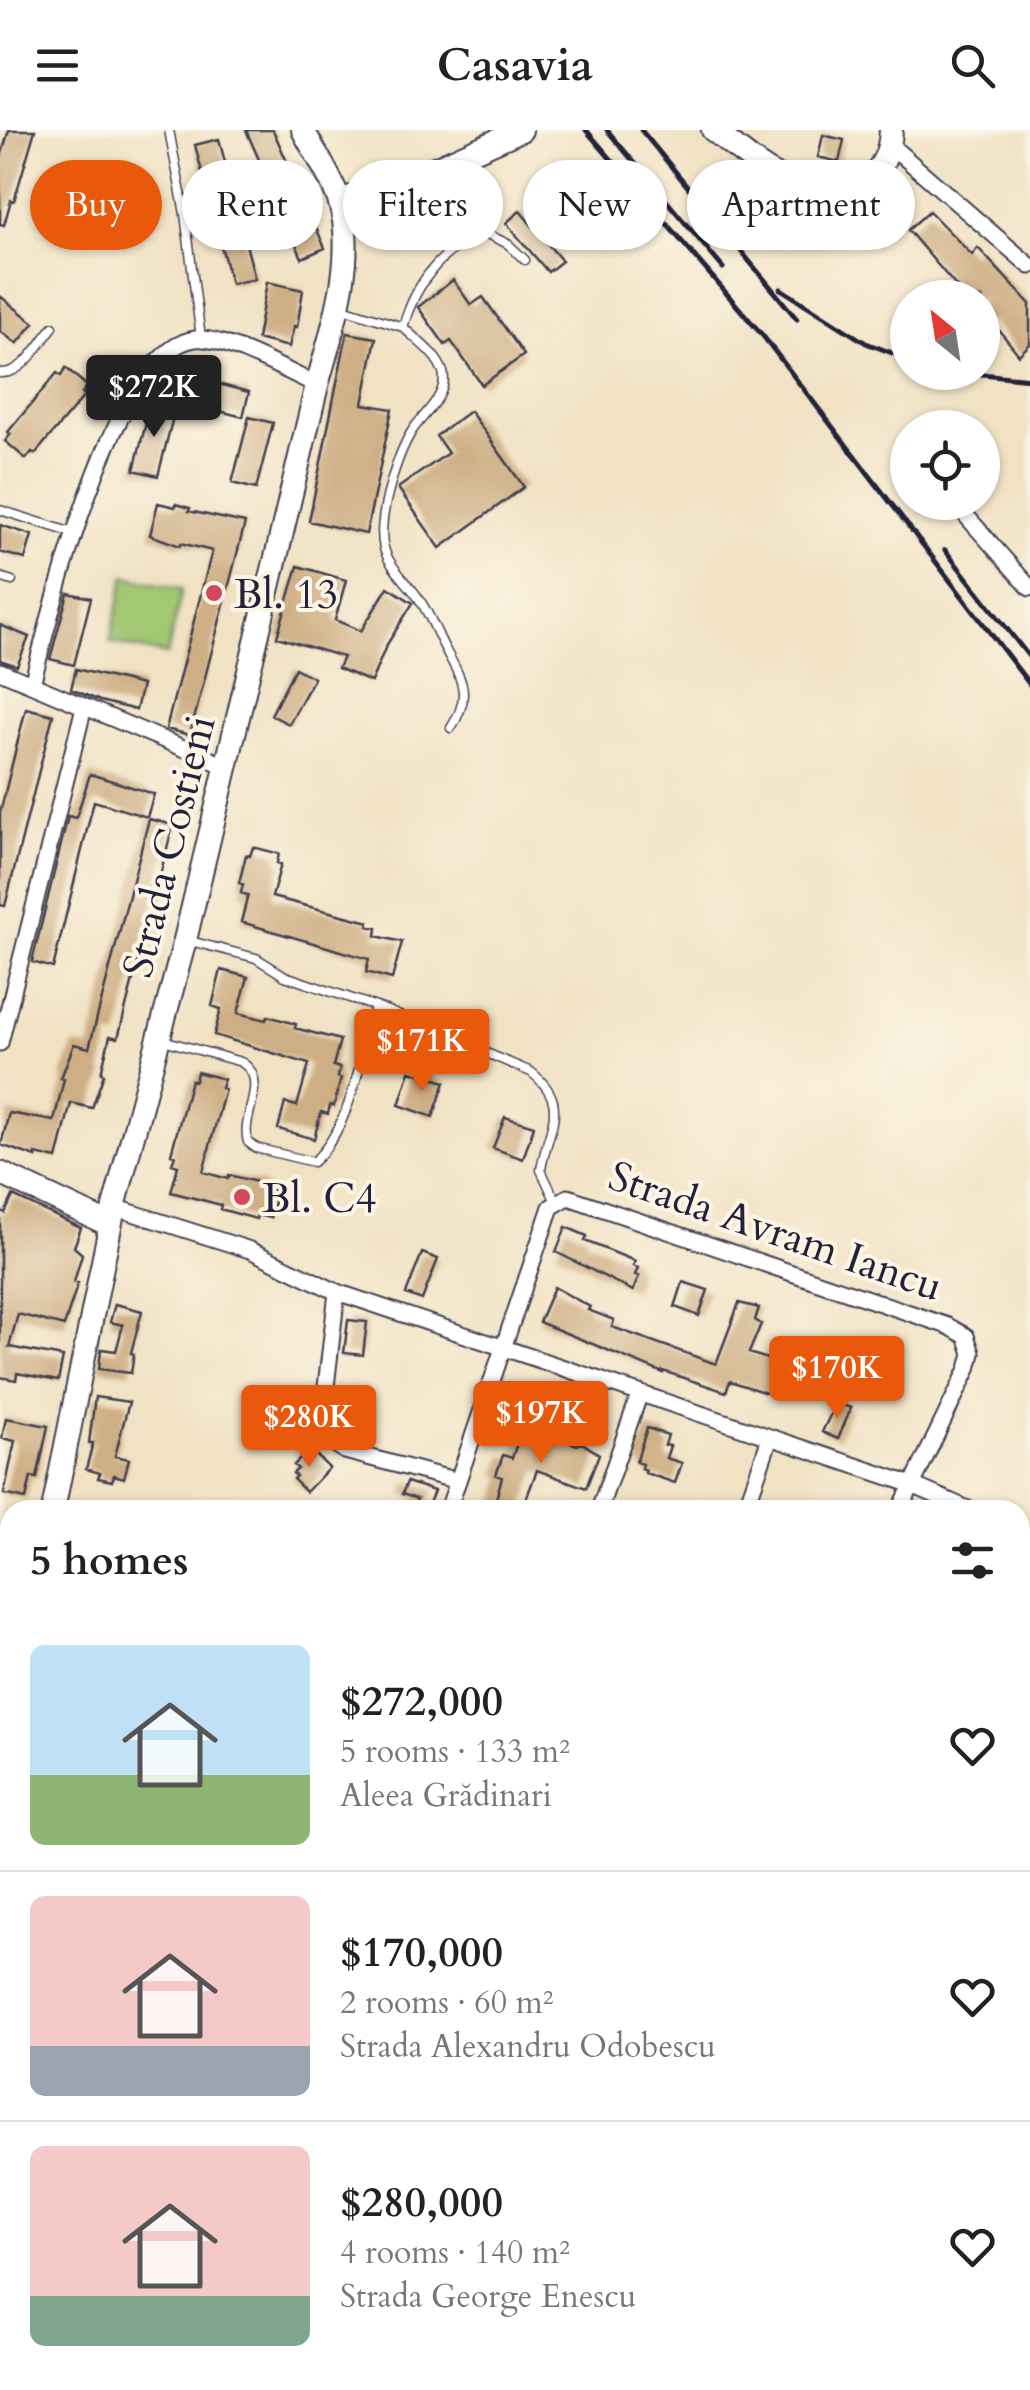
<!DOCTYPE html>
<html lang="en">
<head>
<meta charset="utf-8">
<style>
	:root { --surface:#fff; --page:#f6f6f6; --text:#222; --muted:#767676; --line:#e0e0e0; --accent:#ea580c }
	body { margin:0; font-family:Cardo,serif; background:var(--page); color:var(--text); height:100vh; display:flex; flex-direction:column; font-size:38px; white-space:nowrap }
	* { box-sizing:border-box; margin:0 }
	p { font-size:32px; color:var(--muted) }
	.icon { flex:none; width:55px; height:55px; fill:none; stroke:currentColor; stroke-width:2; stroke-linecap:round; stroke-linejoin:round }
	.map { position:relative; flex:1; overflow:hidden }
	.side { position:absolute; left:0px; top:1370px; width:1030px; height:890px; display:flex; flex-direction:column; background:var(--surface); border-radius:30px 30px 0 0; box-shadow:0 2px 8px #0004 }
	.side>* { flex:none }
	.banner { position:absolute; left:30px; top:30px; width:970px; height:90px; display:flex; gap:20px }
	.needle { width:65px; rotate:330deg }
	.controls { position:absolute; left:890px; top:150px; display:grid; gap:20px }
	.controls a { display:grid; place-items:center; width:110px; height:110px; border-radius:50%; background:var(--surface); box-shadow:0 2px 8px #0004; font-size:50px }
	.price { position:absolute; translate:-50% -85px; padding:0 22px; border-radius:10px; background:var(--accent); color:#fff; font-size:32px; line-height:65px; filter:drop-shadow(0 2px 5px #0008) }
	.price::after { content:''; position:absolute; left:50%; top:60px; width:30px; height:22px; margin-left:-15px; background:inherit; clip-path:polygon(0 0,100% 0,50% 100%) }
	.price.active { background:#222; color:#fff }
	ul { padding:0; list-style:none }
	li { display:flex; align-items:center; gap:30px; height:250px; padding:0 30px }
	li+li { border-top:2px solid var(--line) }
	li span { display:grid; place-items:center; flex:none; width:280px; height:200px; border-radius:15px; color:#555 }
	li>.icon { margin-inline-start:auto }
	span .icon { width:120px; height:120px; fill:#fffc; stroke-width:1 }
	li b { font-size:42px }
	h2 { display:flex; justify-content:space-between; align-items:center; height:120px; padding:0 30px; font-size:42px }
	.tag { padding:0 35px; border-radius:45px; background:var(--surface); box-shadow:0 2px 8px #0004; font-size:35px; line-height:90px }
	.tag.active { background:var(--accent); color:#fff }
	header { display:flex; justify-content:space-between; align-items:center; height:130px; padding:0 30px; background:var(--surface); font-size:45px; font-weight:700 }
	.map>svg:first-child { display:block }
	.green { fill:#a3c873; stroke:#627557; stroke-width:2.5 }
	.building { fill:#ceae84 }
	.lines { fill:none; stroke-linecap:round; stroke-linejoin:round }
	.lane-casing { stroke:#413f50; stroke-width:11 }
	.street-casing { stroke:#413f50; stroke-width:19 }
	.secondary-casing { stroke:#413f50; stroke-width:26 }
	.lane { stroke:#fff; stroke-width:8 }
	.street { stroke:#fff; stroke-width:15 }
	.secondary { stroke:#fff; stroke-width:22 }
	.rail { stroke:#22223b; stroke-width:5 }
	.poi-dot { fill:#d1495b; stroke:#fcf5e5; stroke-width:4 }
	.labels { text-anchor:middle; stroke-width:8; stroke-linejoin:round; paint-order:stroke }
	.poi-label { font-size:42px; fill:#22223b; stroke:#fcf5e5; text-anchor:start }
	.street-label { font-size:42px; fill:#22223b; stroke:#fcf5e5 }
</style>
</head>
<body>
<header><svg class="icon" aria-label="menu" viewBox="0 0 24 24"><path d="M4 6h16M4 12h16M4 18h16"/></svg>Casavia<svg class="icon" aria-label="search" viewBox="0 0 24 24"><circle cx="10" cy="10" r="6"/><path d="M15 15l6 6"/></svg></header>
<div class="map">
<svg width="1030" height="2260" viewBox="0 0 1030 2260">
	<rect width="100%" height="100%" fill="#fcf5e5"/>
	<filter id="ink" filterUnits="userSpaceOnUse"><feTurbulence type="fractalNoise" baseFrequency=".01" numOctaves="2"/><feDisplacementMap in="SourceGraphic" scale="20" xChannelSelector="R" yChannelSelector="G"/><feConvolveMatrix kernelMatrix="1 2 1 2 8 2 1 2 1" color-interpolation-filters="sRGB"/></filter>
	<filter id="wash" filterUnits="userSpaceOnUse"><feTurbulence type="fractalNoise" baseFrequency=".0048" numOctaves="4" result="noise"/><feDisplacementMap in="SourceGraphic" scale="40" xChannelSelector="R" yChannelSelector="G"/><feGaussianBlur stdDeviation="2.25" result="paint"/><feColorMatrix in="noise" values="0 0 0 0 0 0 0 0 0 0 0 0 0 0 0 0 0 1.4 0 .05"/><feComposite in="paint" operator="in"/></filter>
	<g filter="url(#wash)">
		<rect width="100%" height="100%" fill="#f1e2c4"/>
		<path class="green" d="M125,446L182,459L167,525L110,512Z
			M1030,2163V2260H937L947,2250H1020V2173Z"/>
		<g id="blocks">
			<path class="building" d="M9,0H35L14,71L11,70L4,95L0,94V30Z
				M246,0H273L325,118L302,128Z
				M823,5L844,10L839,32L818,27Z
				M219,9L255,149L231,154L195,15Z
				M484,52L498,70L455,104L441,85Z
				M406,67L420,89L383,112L366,86L384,75Z
				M520,81L562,131L548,142L506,93Z
				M929,81L972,125L978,118L1030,174V214L1019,225L990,189L982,196V168H966L908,100Z
				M453,150L471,175L483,167L524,225L482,255L451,211L445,215L418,177Z
				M267,152L303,160L297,197L294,196L289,217L257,209Z
				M0,166L34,193L17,214L0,201Z
				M347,203L376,208L363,274L392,279L366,404L309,391Z
				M66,238L87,256L82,263L85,265L35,324L32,322L26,329L5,311L11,304L8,302L57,243L61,246Z
				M182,245L249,262L243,287L176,270Z
				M151,273L175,279L158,346L134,340Z
				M470,281L524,357L440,418L398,358L448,323L436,306Z
				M249,287L273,293L256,359L232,353Z
				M158,373L175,377L176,374L190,378L189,381L245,393L190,605L166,599L212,421L181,413L180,416L150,405Z
				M0,395L32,405L25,429L0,422Z
				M298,436L346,450L335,490L361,501L388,457L413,473L386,516L371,552L338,538L343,527L277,507Z
				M68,463L91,468L74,535L50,529Z
				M0,495L29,507L17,536L0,530Z
				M295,538L314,548L289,594L271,585Z
				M76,539L142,555L136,580L100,571L71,559Z
				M26,578L53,585L5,776L0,775V683Z
				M90,644L154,664L147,687L94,671L53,838L32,832L68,686L76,688Z
				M149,689L173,695L118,908L110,906L101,943L104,944L92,978L71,973L57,1029L36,1024V1027L1,1015L9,983L54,991L64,949L61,948L74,914L89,918Z
				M253,717L279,724L277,733L281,734L272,767L369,792L368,796L377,798L376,806L402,812L392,849L366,842L369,829L241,792L248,765L241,763L243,754L239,753L246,725L250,726Z
				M221,840L248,847L238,883L266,890L268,886L296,894L295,898L340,910L333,936L340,938L338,947L341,948L334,976L330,975L328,984L321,982L314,1009L278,999L285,973L297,976L309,934L214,905L221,879L212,876Z
				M410,941L445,952L433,987L399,975Z
				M197,942L224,949L221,958L225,959L203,1042L228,1049L229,1045L265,1054L264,1058L277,1062L270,1088L257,1085L256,1089L220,1079L221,1075L171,1062L178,1036L172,1034L175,1025L171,1024L191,950L195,951Z
				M505,987L534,996L523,1029L493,1018Z
				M13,1066L81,1098L74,1117L82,1124L74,1152L78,1153L64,1196L18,1184L9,1217L63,1227L58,1251L17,1243L16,1250L0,1247V1080L5,1083Z
				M566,1097L587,1106L585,1111L635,1131L633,1136L638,1138L635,1145L639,1146L633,1161L556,1122Z
				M422,1123L438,1129L422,1170L406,1164Z
				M683,1152L708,1160L699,1186L675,1177Z
				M554,1157L590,1177L588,1180L614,1190L612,1197L716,1234L739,1173L759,1178L755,1190L761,1194L749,1223L780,1233L769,1264L730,1251L726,1262L663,1241V1243L539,1192Z
				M115,1174L142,1181L131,1223L134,1224L131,1243L99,1239L101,1219L116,1221L123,1195L110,1192Z
				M348,1190L367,1192L363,1225L344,1223Z
				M95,1267L129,1272L115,1326L129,1329L124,1348L114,1345L112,1351L98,1348L100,1343L86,1339L93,1313H89Z
				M836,1273L851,1278L838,1309L822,1302Z
				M6,1288L48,1296L37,1348L31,1347L26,1369L4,1364L15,1311L2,1308Z
				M523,1296L577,1315L582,1313L599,1324L586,1358L537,1340L522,1380H493L502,1347L496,1345L503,1325L512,1328Z
				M647,1298L668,1305L665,1315L670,1316L666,1328L682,1333L675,1353L645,1343L646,1340L641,1338L642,1334L636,1332Z
				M310,1319L329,1338L306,1362L293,1349L296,1346L293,1343L298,1339L294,1335Z
				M407,1352L434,1361L427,1378L415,1374L417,1369L402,1364Z"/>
		</g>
	</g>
	<g filter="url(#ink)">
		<use href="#blocks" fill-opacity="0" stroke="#413f50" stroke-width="2.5"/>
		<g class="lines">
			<defs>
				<path id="lane" d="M169,0L185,84L201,208
					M343,178L403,197
					M0,243C23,245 39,214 53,197
					M0,380L73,403
					M0,447L12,451
					M451,598C474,562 460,548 443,515C434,497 427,478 414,462C404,449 388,434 384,418C376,390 397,325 412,301C423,284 449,265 443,242C437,224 416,210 403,197C415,155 442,115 487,104L508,114L525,130
					M190,811L256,828L285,846L388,881L531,942C572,974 547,998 541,1040L556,1072
					M163,910L241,932C271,950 240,985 248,1012L256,1018L313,1032C351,999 361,925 375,877"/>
				<path id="street" d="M890,15L1030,136
					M954,372L1030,458
					M0,541L228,637
					M32,554C51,483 113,220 195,209C222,205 290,243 317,255
					M0,913L84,577
					M114,1077L250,1120L337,1162L910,1354L970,1380
					M337,1162L322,1291L329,1310L345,1321L458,1351
					M448,1380L551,1077L568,1067L948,1196L966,1206L972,1223L968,1239L900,1380
					M599,1380L640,1263
					M745,1380L770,1308
					M1020,1402L1030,1406
					M0,1515L10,1517
					M1020,1829L1030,1800
					M1020,2082L1030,2086
					M262,2250L288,2260
					M40,2260L45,2250
					M430,2260L434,2250
					M573,2260L577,2250
					M719,2260L723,2250
					M864,2260L868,2250
					M1021,2260L1030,2233"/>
				<path id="secondary" d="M713,0C755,32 809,85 863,52C883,40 890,22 891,0
					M339,70L390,58L521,0
					M0,1043L110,1095
					M53,1380L114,1077L185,810L317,255C332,201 358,125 339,70C331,46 315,23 303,0
					M0,1641L10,1592"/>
			</defs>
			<use href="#lane" class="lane-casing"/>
			<use href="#street" class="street-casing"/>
			<use href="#secondary" class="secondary-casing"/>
			<use href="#lane" class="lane"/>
			<use href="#street" class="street"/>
			<use href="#secondary" class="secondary"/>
			<path class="rail" d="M586,0L763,206L1030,555
				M607,0L723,138
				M641,0L797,189
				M781,159L866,213L908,229
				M963,242L1030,249
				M945,420L1030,528"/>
		</g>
	</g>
	<g class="poi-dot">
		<circle cx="214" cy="463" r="10"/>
		<circle cx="242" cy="1067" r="10"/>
	</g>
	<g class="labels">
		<g class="poi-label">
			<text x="234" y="478">Bl. 13</text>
			<text x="262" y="1082">Bl. C4</text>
		</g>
		<g class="street-label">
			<text transform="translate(168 716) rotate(-76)" y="15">Strada Costieni</text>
			<text transform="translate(776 1100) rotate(19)" y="15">Strada Avram Iancu</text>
		</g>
	</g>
</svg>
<div class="controls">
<a><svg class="needle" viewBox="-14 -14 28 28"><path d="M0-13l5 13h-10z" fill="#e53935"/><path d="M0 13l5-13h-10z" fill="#767676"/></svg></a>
<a><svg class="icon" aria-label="locate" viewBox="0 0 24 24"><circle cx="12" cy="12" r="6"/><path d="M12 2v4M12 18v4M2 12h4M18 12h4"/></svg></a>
</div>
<b class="price active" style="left:154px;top:310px">$272K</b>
<b class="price" style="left:422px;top:964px">$171K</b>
<b class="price" style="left:837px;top:1291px">$170K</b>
<b class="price" style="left:541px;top:1336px">$197K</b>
<b class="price" style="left:309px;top:1340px">$280K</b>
<div class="banner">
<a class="tag active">Buy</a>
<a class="tag">Rent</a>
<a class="tag">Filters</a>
<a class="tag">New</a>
<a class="tag">Apartment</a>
</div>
<section class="side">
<h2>5 homes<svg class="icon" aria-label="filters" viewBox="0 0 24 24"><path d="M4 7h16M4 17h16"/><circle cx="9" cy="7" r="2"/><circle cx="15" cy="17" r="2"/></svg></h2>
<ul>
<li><span style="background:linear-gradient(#bfe0f5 65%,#8fb573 0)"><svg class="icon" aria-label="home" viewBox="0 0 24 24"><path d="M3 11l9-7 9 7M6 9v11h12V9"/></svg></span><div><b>$272,000</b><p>5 rooms · 133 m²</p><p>Aleea Grădinari</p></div><svg class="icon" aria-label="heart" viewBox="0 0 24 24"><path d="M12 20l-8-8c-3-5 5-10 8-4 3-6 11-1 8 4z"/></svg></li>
<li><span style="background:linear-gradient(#f6c9c9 75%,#9aa5b1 0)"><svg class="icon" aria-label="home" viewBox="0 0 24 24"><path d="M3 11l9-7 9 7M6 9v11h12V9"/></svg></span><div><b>$170,000</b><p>2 rooms · 60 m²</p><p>Strada Alexandru Odobescu</p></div><svg class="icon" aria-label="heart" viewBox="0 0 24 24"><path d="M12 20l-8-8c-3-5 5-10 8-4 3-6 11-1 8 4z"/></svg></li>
<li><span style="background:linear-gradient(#f6c9c9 75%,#7fa58c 0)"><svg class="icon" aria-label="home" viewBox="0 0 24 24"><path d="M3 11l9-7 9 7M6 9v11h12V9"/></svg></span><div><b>$280,000</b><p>4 rooms · 140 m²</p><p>Strada George Enescu</p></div><svg class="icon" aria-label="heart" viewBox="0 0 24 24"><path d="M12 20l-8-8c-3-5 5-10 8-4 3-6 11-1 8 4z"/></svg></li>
</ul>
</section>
</div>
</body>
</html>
